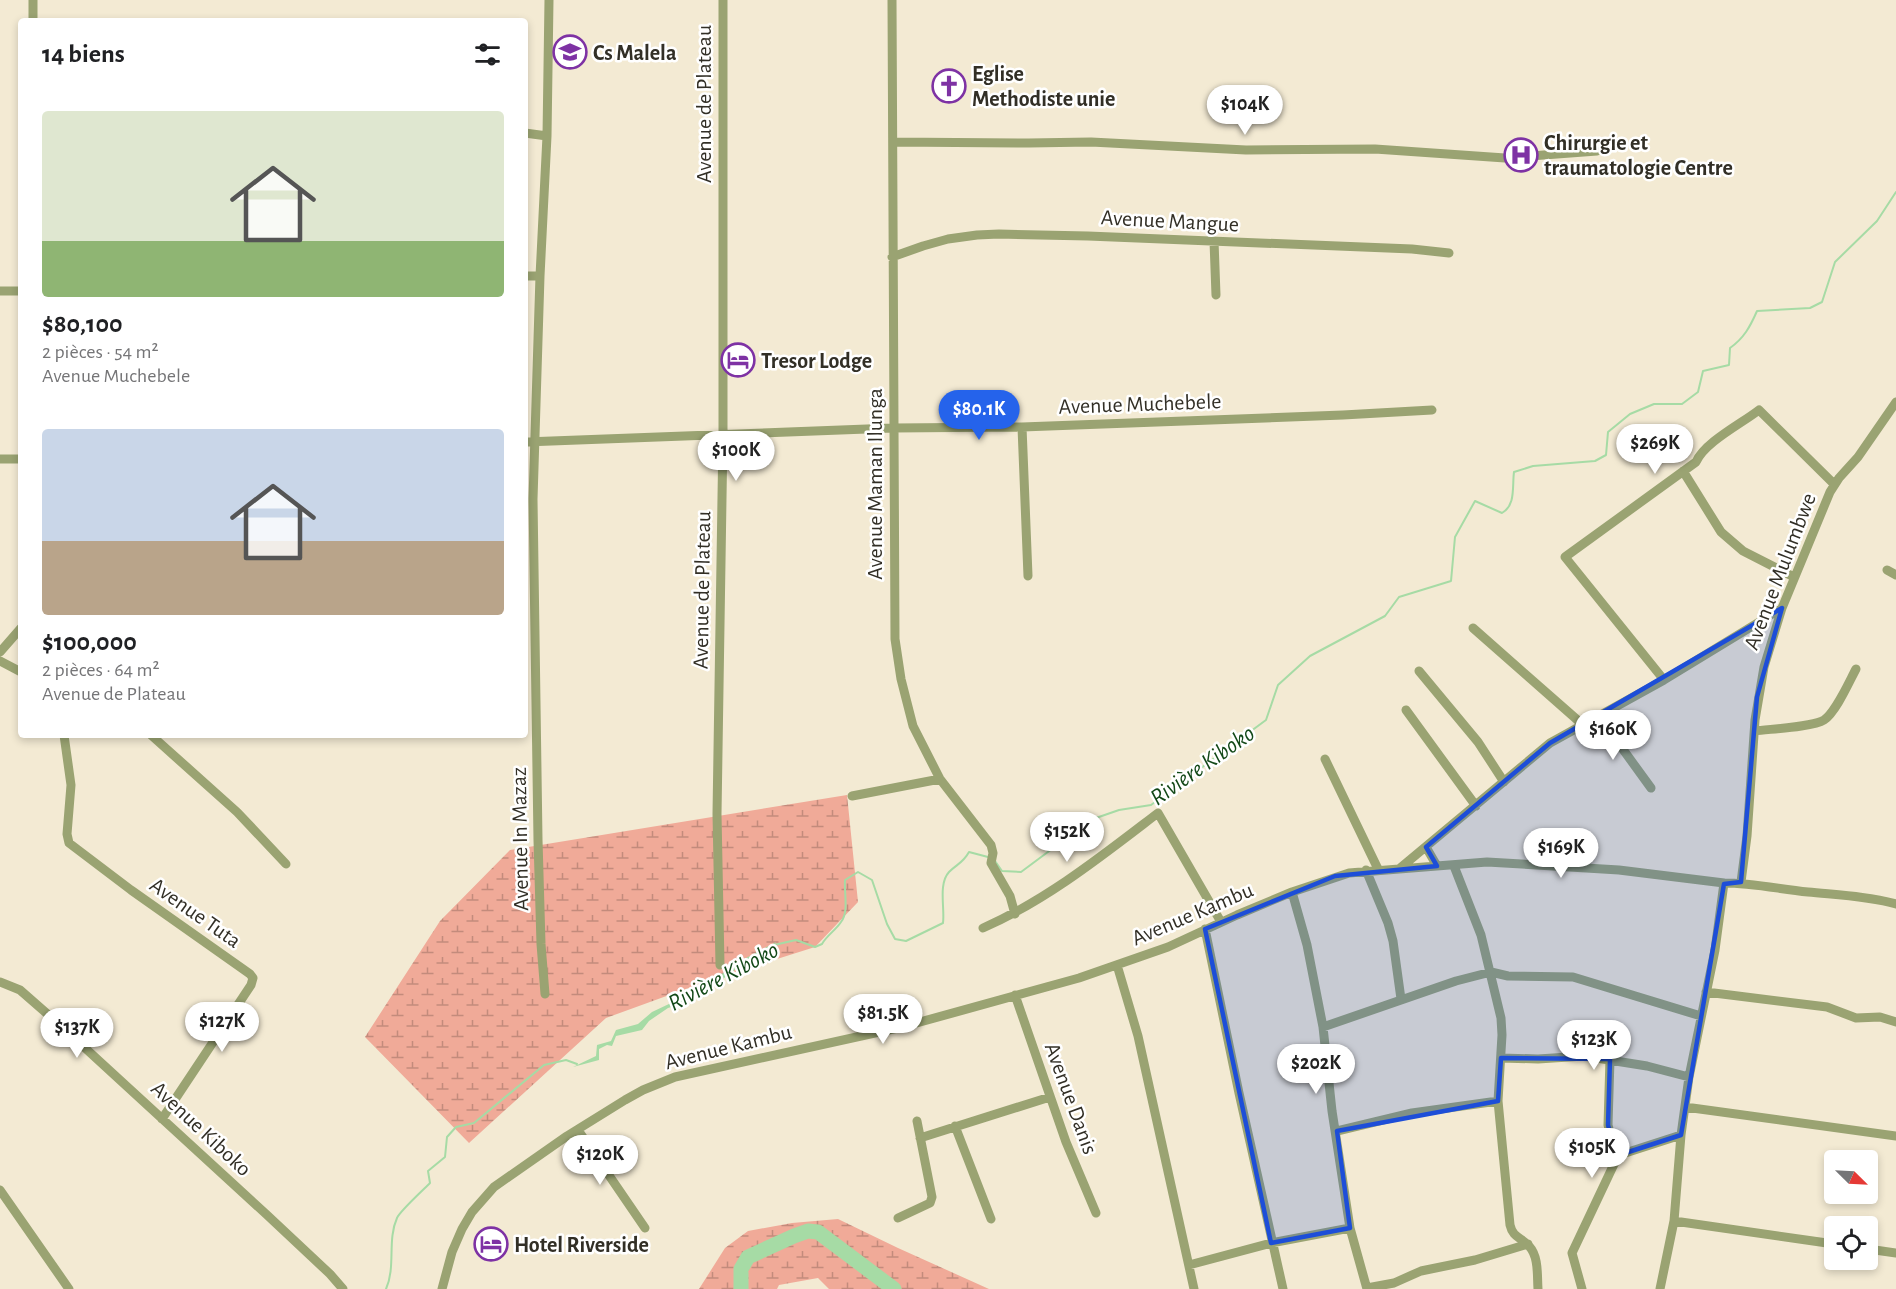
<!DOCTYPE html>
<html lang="fr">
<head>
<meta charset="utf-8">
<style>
	:root { --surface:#fff; --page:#f6f6f6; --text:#202124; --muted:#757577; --accent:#2563eb }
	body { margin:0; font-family:"Alegreya Sans",sans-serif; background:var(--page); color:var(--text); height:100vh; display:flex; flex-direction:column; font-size:22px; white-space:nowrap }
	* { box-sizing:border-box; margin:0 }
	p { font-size:20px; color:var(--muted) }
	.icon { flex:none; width:33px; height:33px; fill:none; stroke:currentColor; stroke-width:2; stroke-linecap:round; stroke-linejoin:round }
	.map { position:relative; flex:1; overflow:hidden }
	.details { position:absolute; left:18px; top:18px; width:510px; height:720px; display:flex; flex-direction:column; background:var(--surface); border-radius:6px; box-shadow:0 3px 9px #0003 }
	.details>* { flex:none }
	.needle { width:39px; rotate:114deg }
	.controls { position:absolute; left:1824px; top:1150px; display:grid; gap:12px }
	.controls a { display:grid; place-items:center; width:54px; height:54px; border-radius:6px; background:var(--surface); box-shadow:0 3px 9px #0003; font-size:30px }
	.price { position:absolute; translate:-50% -51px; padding:0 14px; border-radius:21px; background:#fff; color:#222; font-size:20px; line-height:39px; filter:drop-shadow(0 2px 3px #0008) }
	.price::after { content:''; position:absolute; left:50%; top:36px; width:18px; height:14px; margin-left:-9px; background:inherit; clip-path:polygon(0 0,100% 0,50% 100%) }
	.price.selected { background:var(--accent); color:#fff }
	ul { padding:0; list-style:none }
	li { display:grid; align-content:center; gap:12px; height:318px; padding:0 24px }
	li span { display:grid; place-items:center; height:186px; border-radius:6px; color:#555 }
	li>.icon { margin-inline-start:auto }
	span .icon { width:108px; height:108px; fill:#fffc; stroke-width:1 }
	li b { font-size:26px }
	h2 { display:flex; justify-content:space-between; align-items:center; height:72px; padding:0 24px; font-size:26px }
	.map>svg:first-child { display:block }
	.wetland { fill:url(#wetland-marsh) }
	.water { fill:#a6dba5 }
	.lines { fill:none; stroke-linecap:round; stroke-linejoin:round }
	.stream { stroke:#a6dba5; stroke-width:2 }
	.river { stroke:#a6dba5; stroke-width:15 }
	.street { stroke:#9aa372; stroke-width:9 }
	.marked { fill:#1d4ed8; fill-opacity:0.2; stroke:#1d4ed8; stroke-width:4.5; stroke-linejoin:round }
	.labels { text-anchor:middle; stroke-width:5; stroke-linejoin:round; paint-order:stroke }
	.poi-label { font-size:22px; font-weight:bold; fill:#322f26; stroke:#fff; text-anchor:start }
	.street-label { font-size:22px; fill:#322f26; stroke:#fff }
	.water-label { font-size:24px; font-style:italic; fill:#124817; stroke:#fff }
</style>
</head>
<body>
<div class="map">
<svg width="1896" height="1289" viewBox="0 0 1896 1289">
	<defs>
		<pattern id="wetland-marsh" width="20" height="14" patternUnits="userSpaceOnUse" patternTransform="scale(1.5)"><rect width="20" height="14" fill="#f0aa98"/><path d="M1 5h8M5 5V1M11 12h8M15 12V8" fill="none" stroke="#c38b7c"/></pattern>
	</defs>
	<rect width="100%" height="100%" fill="#f3ead3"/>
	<path class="wetland" d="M847,795L858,902L815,947L705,982L606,1018L469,1143L365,1037L440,921L510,850Z
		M838,1219L898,1248L989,1289H829L818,1278L779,1285L777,1289H699L725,1248L748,1231L792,1223Z"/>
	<path class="water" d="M776,942C768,958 743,956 733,972L702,993L692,996L681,1004L668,1008L649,1021L642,1030L616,1036L612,1046L607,1045L599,1049V1060L573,1067L596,1056L597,1045L611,1041L616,1030L638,1024L652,1012L688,995L733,967V963L746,958Z"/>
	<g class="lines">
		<path class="stream" d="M995,861L1002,871L1021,872L1064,840L1073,826L1119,810L1151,805L1266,720L1278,685L1310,656L1385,616L1399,597L1451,581L1455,537L1475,501L1502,513C1516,505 1512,487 1514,472L1533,466L1595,461L1606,455L1608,432L1630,414L1654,404H1682L1698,392L1703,371L1729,365L1730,348C1744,338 1750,327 1757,311L1810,308L1822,302L1835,262L1877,221L1896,192
			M774,945L796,940L815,947L822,944C827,935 835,931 841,922C849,912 844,893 845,880L858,872L872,880L887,924L895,939L906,941L943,923C945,908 938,884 949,872C957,864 963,863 969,852L988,857
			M386,1289C396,1267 387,1240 397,1218C399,1212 423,1190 430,1183L428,1171L445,1157L447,1137L456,1127L474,1123L544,1065L566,1060L577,1064"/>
		<path class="river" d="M741,1289V1269L748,1257L794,1236L808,1231L818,1232L894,1289"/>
		<path class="street" d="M33,0V21
			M892,0L895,639L901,679L913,726L940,779L991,845L993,853L991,863L1010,896L1015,914
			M525,133L547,136
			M893,142L1029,143L1091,142L1246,150L1375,149L1505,158L1597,151
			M1214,241L1216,295
			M892,257L923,246L948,239L977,235L999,234L1088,236L1412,249L1449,253
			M525,276H540
			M0,291H21
			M1022,427L1028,576
			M525,442L893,428L1022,427L1343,415L1432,410
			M0,459H21
			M1683,471L1721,532L1743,551L1794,577
			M1887,570L1896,575
			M1473,628L1582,724
			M0,652L21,628
			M0,661L21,672
			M1419,671L1478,742L1504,782
			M1664,680L1565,557L1696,462C1705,442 1741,424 1759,410L1834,484
			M1406,710L1476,806
			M1598,715L1651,788
			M1755,731C1769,729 1813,727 1824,720C1836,712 1849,682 1856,669
			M64,735L71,785L67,834L69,843L131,890L250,974L253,978L251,985L162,1119
			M151,735L237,812L286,864
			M1325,759L1378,869
			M852,796L940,779
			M1426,847L1437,866
			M1454,866L1481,935L1501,1018L1502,1035L1498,1101L1510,1225C1513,1238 1521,1237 1529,1246C1539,1257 1537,1275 1538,1289
			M1399,869L1550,743L1664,680L1782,608
			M1366,870L1388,923L1393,941L1401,999
			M1741,882L1747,836L1755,720L1764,667L1782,608L1830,492L1839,478L1858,457L1896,402
			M1292,892L1307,945L1323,1027L1332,1111L1350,1228L1367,1289
			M983,928C1047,900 1103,855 1158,813L1221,922
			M1205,929L1239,1093L1283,1289
			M720,965L717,814L723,435V0
			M1117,965L1138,1036L1194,1289
			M0,982L20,990L60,1025L266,1214L330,1274L343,1289
			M1706,992L1827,1007L1856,1018L1880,1017L1896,1022
			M545,994L541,944L538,840L533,499L540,276L547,136L549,0
			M1015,995L1066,1142L1096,1213
			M1323,1027L1456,981L1491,972L1508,976L1573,977L1701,1016
			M1501,1058L1538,1059L1584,1056L1647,1066L1689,1077
			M1685,1107L1896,1136
			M955,1126L991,1219
			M578,1130L645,1228
			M1337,1131L1412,1113L1498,1101
			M920,1138L1050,1097
			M1616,1156L1681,1135
			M0,1190L69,1289
			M898,1218L930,1203L932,1197L917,1121
			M1674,1221L1834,1244
			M1868,1249L1896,1253
			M1189,1265L1271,1243L1350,1228
			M1367,1288L1394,1283L1421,1271L1475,1260L1528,1244
			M442,1289L452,1252L462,1229L472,1212L494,1187L567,1136L625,1100L643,1090L675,1077L902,1027L1079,978L1168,947L1237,915L1292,892L1349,873L1487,862L1619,870L1724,883C1752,883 1779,889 1808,892C1837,895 1867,896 1896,904
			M1582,1289L1572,1253L1615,1162L1616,1156L1608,1125L1610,1059
			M1660,1289L1674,1221L1681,1135L1689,1077L1715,950L1724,883"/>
	</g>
	<path class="marked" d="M1782,608L1757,697L1741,882L1724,884L1681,1135L1616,1156L1608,1125L1610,1059L1501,1058L1498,1101L1337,1131L1350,1228L1271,1243L1205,929L1335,876L1437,866L1426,847L1550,743Z"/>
	<defs>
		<symbol id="school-ring" viewBox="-11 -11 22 22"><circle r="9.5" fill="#fff" stroke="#7e32a4" stroke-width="1.5"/><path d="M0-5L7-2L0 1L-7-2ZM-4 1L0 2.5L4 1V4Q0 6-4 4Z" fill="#7e32a4"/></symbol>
		<symbol id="church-ring" viewBox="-11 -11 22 22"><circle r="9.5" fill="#fff" stroke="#7e32a4" stroke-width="1.5"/><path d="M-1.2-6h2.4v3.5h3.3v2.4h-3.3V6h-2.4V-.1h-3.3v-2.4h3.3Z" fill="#7e32a4"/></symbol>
		<symbol id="hospital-ring" viewBox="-11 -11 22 22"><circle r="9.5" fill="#fff" stroke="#7e32a4" stroke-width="1.5"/><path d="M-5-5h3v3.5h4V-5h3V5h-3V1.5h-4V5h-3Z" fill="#7e32a4"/></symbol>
		<symbol id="hotel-ring" viewBox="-11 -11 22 22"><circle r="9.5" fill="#fff" stroke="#7e32a4" stroke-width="1.5"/><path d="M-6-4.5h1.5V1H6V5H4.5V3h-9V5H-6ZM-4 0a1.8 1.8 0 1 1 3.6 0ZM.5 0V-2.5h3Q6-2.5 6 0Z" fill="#7e32a4"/></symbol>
	</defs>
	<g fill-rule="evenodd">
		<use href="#school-ring" x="551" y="33" width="38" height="38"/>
		<use href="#church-ring" x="930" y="67" width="38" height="38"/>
		<use href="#hospital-ring" x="1502" y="136" width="38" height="38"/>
		<use href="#hotel-ring" x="719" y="341" width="38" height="38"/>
		<use href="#hotel-ring" x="472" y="1225" width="38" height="38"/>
	</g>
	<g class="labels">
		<g class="poi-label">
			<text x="593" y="60">Cs Malela</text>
			<text x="972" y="81">Eglise<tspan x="972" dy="25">Methodiste unie</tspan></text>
			<text x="1544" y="150">Chirurgie et<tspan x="1544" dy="25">traumatologie Centre</tspan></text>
			<text x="761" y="368">Tresor Lodge</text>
			<text x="514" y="1252">Hotel Riverside</text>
		</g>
		<g class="street-label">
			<text transform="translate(703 104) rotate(-90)" y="8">Avenue de Plateau</text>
			<text transform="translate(1170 220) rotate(3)" y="8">Avenue Mangue</text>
			<text transform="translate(1140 403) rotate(-2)" y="8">Avenue Muchebele</text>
			<text transform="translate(874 484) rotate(-90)" y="8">Avenue Maman Ilunga</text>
			<text transform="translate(1779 571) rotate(-69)" y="8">Avenue Mulumbwe</text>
			<text transform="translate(701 590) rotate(-89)" y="8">Avenue de Plateau</text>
			<text transform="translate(519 839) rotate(-91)" y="8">Avenue In Mazaz</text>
			<text transform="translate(196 912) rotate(35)" y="8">Avenue Tuta</text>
			<text transform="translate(1192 913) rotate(-23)" y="8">Avenue Kambu</text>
			<text transform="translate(728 1046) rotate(-14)" y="8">Avenue Kambu</text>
			<text transform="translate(1072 1098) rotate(70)" y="8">Avenue Danis</text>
			<text transform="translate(202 1128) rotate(43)" y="8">Avenue Kiboko</text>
		</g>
		<g class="water-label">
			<text transform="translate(1202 765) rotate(-35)" y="8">Rivière Kiboko</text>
			<text transform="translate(723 976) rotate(-28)" y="8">Rivière Kiboko</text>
		</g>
	</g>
</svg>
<div class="controls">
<a><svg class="needle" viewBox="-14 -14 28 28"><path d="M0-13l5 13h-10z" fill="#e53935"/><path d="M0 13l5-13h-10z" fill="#757577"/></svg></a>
<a><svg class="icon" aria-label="locate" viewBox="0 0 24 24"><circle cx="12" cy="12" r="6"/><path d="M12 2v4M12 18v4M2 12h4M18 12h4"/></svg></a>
</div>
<b class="price" style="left:1245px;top:136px">$104K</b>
<b class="price selected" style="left:979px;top:441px">$80.1K</b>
<b class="price" style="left:1655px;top:475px">$269K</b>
<b class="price" style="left:736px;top:482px">$100K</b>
<b class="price" style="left:1613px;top:761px">$160K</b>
<b class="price" style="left:1067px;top:863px">$152K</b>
<b class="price" style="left:1561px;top:879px">$169K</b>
<b class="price" style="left:883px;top:1045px">$81.5K</b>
<b class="price" style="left:222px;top:1053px">$127K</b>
<b class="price" style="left:77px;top:1059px">$137K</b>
<b class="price" style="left:1594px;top:1071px">$123K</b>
<b class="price" style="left:1316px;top:1095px">$202K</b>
<b class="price" style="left:1592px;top:1179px">$105K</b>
<b class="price" style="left:600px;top:1186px">$120K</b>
<section class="details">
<h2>14 biens<svg class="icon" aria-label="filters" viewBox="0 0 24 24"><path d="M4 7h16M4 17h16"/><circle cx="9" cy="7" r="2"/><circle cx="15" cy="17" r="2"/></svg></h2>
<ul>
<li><span style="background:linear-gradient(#dfe7d0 70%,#8fb573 0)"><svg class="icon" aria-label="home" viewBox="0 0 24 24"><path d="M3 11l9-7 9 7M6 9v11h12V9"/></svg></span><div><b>$80,100</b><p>2 pièces · 54 m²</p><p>Avenue Muchebele</p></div></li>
<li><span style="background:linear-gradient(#c9d6e8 60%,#b9a48a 0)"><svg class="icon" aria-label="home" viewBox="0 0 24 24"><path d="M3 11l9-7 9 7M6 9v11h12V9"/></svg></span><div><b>$100,000</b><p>2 pièces · 64 m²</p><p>Avenue de Plateau</p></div></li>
</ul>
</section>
</div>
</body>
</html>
